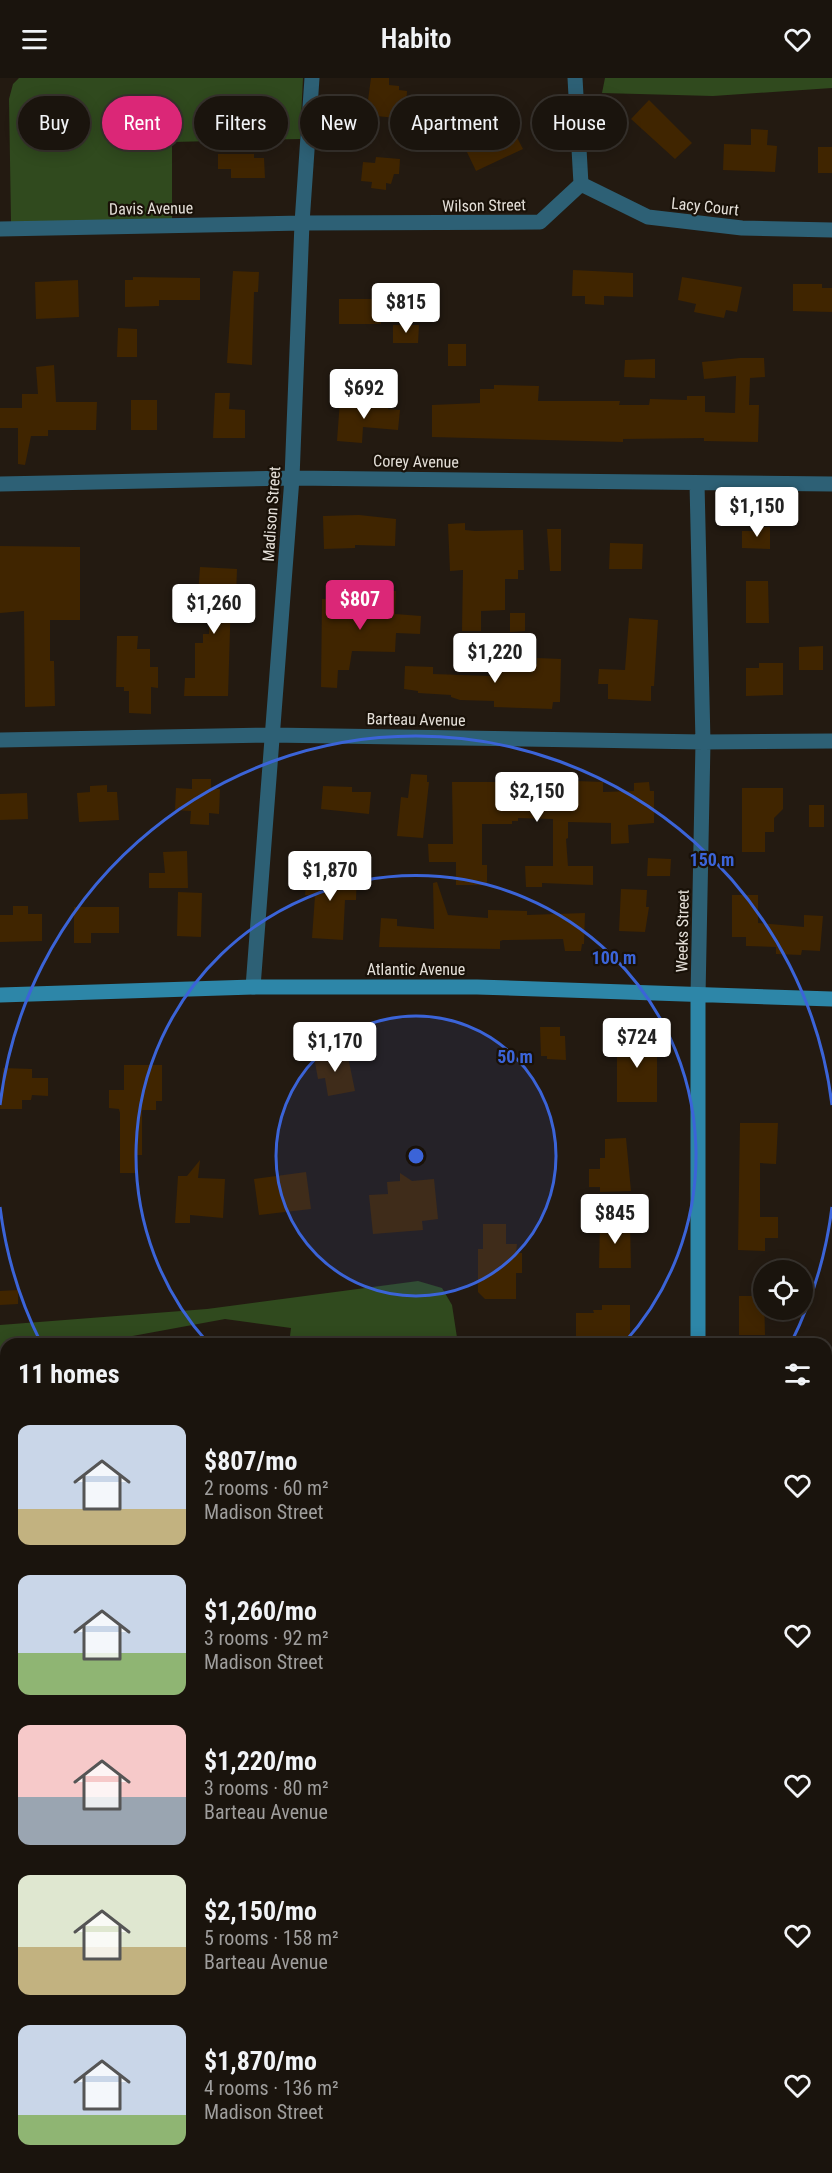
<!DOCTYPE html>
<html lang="en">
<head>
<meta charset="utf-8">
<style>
	:root { --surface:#1a140d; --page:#231d16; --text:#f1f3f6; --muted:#9f9e9d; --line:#38332e; --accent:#db2777 }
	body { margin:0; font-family:"Roboto Condensed",sans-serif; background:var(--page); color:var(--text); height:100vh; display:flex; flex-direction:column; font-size:22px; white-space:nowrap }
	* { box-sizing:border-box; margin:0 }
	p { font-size:20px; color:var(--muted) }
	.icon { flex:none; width:33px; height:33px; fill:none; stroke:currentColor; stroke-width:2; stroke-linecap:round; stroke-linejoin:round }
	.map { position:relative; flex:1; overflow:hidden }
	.sheet { position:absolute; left:0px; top:1260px; width:832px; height:836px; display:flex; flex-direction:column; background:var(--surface); border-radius:18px 18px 0 0; box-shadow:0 3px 15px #0003,0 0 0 2px var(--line) }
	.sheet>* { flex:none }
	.top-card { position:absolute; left:18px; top:18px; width:796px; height:54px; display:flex; gap:12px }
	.fabs { position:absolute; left:753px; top:1182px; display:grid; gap:12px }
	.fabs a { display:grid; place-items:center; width:60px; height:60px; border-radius:50%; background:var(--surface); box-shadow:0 3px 15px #0003,0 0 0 2px var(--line); font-size:30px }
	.price { position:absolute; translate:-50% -51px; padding:0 14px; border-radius:6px; background:#fff; color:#222; font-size:20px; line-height:39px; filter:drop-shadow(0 2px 3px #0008) }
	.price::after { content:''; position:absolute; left:50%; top:36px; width:18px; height:14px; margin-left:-9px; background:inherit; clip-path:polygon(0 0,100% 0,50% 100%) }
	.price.active { background:var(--accent); color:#fff }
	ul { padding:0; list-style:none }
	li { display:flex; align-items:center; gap:18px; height:150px; padding:0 18px }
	li span { display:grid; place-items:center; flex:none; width:168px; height:120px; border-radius:12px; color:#555 }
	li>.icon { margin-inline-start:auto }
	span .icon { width:72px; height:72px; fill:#fffc; stroke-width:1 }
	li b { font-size:26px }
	h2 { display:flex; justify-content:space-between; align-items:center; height:72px; padding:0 18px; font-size:26px }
	.tag { padding:0 21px; border-radius:27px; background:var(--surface); box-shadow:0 3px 15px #0003,0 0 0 2px var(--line); font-size:21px; line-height:54px }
	.tag.active { background:var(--accent); color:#fff }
	header { display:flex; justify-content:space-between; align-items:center; height:78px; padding:0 18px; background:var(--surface); font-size:27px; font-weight:600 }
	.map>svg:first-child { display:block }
	.green { fill:#304a1e }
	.water { fill:#345380; stroke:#697d9a; stroke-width:1.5 }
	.building { fill:#402500 }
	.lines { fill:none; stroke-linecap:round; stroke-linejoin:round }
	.street { stroke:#2d6075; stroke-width:15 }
	.secondary { stroke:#2d86a8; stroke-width:15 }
	.ring { fill:none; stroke:#3b64d8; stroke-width:3 }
	.labels { text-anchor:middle; stroke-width:4.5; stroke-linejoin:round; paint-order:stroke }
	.street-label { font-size:16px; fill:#e4dfd8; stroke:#191108 }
	.centre { fill:#3b64d8; stroke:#191108; stroke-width:3 }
	.ring-label { font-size:18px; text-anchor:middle; font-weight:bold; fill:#3b64d8; stroke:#191108; stroke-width:4.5; stroke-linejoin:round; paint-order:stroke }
</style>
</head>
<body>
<header><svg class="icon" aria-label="menu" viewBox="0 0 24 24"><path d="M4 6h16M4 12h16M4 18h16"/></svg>Habito<svg class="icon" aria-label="heart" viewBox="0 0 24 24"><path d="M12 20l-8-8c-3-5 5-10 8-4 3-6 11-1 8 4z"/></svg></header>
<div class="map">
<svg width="832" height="2095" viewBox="0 0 832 2095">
	<rect width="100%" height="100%" fill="#231a11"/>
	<path class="green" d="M19,0H303L300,61L172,64V142L11,144L9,21L13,6Z
		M605,0H832V10L713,18L602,15Z
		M418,1203L442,1210L452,1227L458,1266H289L291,1250L225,1241L89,1266H6V1278H0V1247L207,1231Z
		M832,2070V2095H580L582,2090H826L827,2071Z"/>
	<path class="water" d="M6,1303V1370H0V1304Z
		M0,1563H6V1760L0,1767Z
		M832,1996V2069L827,2071V1997Z"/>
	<path class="building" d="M371,0H389V7L399,8V12L407,13L406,30H397L396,40L366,37Z
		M649,22L692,65L675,81L631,41Z
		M511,48L523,71L476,93L466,72Z
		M751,51L768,52L767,67L777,68L775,94L723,92L724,66L751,67Z
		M818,69H832V95H818Z
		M218,76H254V80H264L265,100H231V91H218Z
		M376,79L400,81L399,96H394L391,106L386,105V112L371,110L372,104L361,103L363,84L375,85Z
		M573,192L633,195V219L604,218V227L585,226V218H572Z
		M233,193L259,194L258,214H254L252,287L227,285Z
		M133,199L200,200V222H159V228L125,229V202H133Z
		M682,199L742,209L737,234L726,232L724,240L694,234L696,226L678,222Z
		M78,202L79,239L36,241L35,204Z
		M793,206H822V210H832V234L793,233Z
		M339,221H381V246H339Z
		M393,247H419L418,265H393Z
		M118,250L137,251V279H117Z
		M448,266H466V288H448Z
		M740,280H764L765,299L750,300L749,327H759L758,364L704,363V360L623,361V364L432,359V327L480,325V311H494V307L539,308L538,323H620L619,327H649L650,321L687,322V318H705V334L735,335L736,298L704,301L702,284Z
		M655,281V300L624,299L625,282Z
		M54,287L56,324H97L96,352H48V358H31L25,387L18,386V350H0V330H22V316H38L36,289Z
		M215,315H230L229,331L245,332V360H213Z
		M131,322H157V352H131Z
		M340,322L365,323V327L389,328L388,331L400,332L398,352L363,349L362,365L337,363Z
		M359,437L396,441L395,468L355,467V470L324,471L323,438Z
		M465,445V452L475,453L523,452L524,492H518V501H505V532L481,533V553H462L463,492L450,493L448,446Z
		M753,449H770V471L742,470V453H753Z
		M547,451H561V493H550Z
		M610,465L643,466L642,491H609Z
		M0,468L80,469V542H50V583H54L55,628L25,629L24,533L0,535Z
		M200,489L237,491L236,519H231L228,618H184L185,600H195V565H203V556H209V517H198Z
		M746,503H768L769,545H746Z
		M377,513H396L395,536L421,538L420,556L396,555L395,574L352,573L349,592H338L337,610L321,609L322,521L377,522Z
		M510,535H525V553L510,554Z
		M629,540L658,542L654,608H651V623L608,621V606H598L599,591L625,592Z
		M117,558H138L137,571H150V589H158V610L151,609V636L129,635V613H124V609H116Z
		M823,568V592H799V569Z
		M537,580L561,581L560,624H553L552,631L494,629V623L460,622L451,619V617L418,615V613L404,611L405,588L433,589V596L492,598V585L537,586Z
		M759,585H783V617L746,618V590H759Z
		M411,696L427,697V704H429L423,760L397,758L401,719L408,720Z
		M192,701H211V711H220L219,736L209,735V747L190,746L191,733L175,732L176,710L192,711Z
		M576,703L603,704V714L634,713V705L649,704L650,713H654V745L628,747L629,765L611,766V745L568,744V760L566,761L568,788H593V807L542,805V809H526L525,788H553V741L518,740V743H512V746H482V787H487V807H456V784H429L428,766H453L452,704H517L547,706V709L576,710Z
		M107,707V714H117L119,742L79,744L77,715L90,714V708Z
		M323,708L352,709V714H371L369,736L321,731Z
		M742,710H783V731L774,740V754H765V774H742Z
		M27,715L28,741L0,742V716Z
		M809,727H824V749H809Z
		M187,773L188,810H149V795H165L163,774Z
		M648,780L671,781L670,798H647Z
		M307,793L357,796L356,822H345L343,862L312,860L315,818L305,817Z
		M437,804L448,837L488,840V832L527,833V837L585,835L584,866H582L581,873H565L563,861L503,862L500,863V871L379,869L381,840L397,841V848L434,851L433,805Z
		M621,811L647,812L646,829H649L645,854L619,853Z
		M178,814L202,815L201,859L177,858Z
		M732,817H758V845L804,849V837L823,838L820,873L802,872L801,877L776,876V869L746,868V859H732Z
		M13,828H28V836H42V863L0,864V837H13Z
		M74,829H119V855H91V865H74Z
		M540,949H560V958H565L566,982L547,981V978H541Z
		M634,957H657V1024H617V971L620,972V958Z
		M347,974L355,1013L328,1018L325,1000L318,1001L314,979Z
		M124,987H162V1023H156V1032H142V1077H135V1095H120V1035L119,1031L109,1030V1012H124Z
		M3,990L32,991V1000H48V1018L32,1017L31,1022H22V1031H0Z
		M740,1045H778L776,1086L760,1085V1139H778V1160H765V1173L738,1172Z
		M626,1060L631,1113L600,1114V1109H589V1091H600V1080H605V1061Z
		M200,1082L198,1100L225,1101L223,1140L190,1137V1145H175L178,1098H187Z
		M306,1094L311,1131L259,1137L254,1101Z
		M400,1095L412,1103L434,1101L438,1141L422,1143L423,1152L373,1156L369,1117L388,1116L387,1104L400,1103Z
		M600,1144H630L631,1190H599Z
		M483,1146H506V1166H517L516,1175H522V1195H516V1221H485L478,1214V1171H483Z
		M18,1212V1226L0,1227V1213Z
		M739,1218H764L765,1257H739Z
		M602,1227H630V1266L576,1265V1235H594L593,1232H602Z"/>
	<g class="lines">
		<path class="street" d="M581,106L648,139L742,150L832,152
			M0,151L302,145L540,144L581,106L575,0
			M697,405L703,664L698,918
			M0,406L292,400L832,406
			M0,662L271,657L703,664L832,663
			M253,909L292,400L302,145L312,0
			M0,1409L6,1408
			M0,1896L6,1899
			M112,2095L115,2090"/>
		<path class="secondary" d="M0,917L253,909H477L832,921
			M698,1266V918
			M556,2095L558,2090"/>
	</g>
	<circle cx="416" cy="1078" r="140" fill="#3b64d8" fill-opacity=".12"/>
	<g class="ring">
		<circle cx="416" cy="1078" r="140"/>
		<path d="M208 1265A280 280 0 1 1 624 1265"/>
		<path d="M832 1129A419 419 0 0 1 791 1265M41 1265A419 419 0 0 1 0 1129M0 1027A419 419 0 0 1 832 1027"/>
	</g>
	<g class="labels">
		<g class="street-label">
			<text transform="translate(484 127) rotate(-1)" y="6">Wilson Street</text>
			<text transform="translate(705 128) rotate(6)" y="6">Lacy Court</text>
			<text transform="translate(151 130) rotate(-1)" y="6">Davis Avenue</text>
			<text transform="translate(416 383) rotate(1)" y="6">Corey Avenue</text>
			<text transform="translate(271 436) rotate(-86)" y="6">Madison Street</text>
			<text transform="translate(416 641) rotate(1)" y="6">Barteau Avenue</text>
			<text transform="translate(682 853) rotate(-89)" y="6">Weeks Street</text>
			<text x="416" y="897">Atlantic Avenue</text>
		</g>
	</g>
	<circle cx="416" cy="1078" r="9" class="centre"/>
	<g class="ring-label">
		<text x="712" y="788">150 m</text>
		<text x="614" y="886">100 m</text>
		<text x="515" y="985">50 m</text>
	</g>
</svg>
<div class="fabs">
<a><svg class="icon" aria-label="locate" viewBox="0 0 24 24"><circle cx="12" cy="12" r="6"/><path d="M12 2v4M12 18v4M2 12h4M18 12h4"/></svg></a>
</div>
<b class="price" style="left:406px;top:256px">$815</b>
<b class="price" style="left:364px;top:342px">$692</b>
<b class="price" style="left:757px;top:460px">$1,150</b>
<b class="price active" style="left:360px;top:553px">$807</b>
<b class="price" style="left:214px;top:557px">$1,260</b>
<b class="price" style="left:495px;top:606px">$1,220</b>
<b class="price" style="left:537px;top:745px">$2,150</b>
<b class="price" style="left:330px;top:824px">$1,870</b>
<b class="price" style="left:637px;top:991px">$724</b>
<b class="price" style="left:335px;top:995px">$1,170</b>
<b class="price" style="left:615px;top:1167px">$845</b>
<div class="top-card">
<a class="tag">Buy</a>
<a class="tag active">Rent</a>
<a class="tag">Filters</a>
<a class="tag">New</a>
<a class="tag">Apartment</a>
<a class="tag">House</a>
</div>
<section class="sheet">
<h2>11 homes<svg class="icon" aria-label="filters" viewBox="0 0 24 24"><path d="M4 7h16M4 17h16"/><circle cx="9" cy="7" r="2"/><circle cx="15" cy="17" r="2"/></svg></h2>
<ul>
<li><span style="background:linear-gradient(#c9d6e8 70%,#c2b280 0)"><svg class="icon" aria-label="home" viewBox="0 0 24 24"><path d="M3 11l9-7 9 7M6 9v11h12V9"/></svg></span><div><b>$807/mo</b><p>2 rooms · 60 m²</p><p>Madison Street</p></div><svg class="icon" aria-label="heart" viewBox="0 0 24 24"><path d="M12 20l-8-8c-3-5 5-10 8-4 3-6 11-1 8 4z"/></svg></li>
<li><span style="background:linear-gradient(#c9d6e8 65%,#8fb573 0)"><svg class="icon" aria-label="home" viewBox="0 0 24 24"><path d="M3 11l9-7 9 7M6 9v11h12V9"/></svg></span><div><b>$1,260/mo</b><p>3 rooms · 92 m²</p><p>Madison Street</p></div><svg class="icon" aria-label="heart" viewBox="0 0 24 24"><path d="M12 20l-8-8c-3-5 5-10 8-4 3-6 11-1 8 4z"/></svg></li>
<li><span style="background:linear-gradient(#f6c9c9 60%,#9aa5b1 0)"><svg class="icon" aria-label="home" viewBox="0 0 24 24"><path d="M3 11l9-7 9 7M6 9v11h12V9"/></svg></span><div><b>$1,220/mo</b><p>3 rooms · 80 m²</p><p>Barteau Avenue</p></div><svg class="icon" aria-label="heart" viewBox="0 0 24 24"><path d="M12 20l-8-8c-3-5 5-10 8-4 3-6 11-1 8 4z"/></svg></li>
<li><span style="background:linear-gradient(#dfe7d0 60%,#c2b280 0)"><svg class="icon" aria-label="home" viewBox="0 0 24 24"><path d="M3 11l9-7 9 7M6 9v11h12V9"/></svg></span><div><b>$2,150/mo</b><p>5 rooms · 158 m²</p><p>Barteau Avenue</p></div><svg class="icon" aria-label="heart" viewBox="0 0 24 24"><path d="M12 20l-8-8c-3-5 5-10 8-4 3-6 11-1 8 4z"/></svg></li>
<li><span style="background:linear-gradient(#c9d6e8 75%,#8fb573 0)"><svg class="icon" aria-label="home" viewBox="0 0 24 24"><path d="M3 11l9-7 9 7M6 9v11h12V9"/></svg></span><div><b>$1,870/mo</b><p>4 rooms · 136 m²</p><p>Madison Street</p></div><svg class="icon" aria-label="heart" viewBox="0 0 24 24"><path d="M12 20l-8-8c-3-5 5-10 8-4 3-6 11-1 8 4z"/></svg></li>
</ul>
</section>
</div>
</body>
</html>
